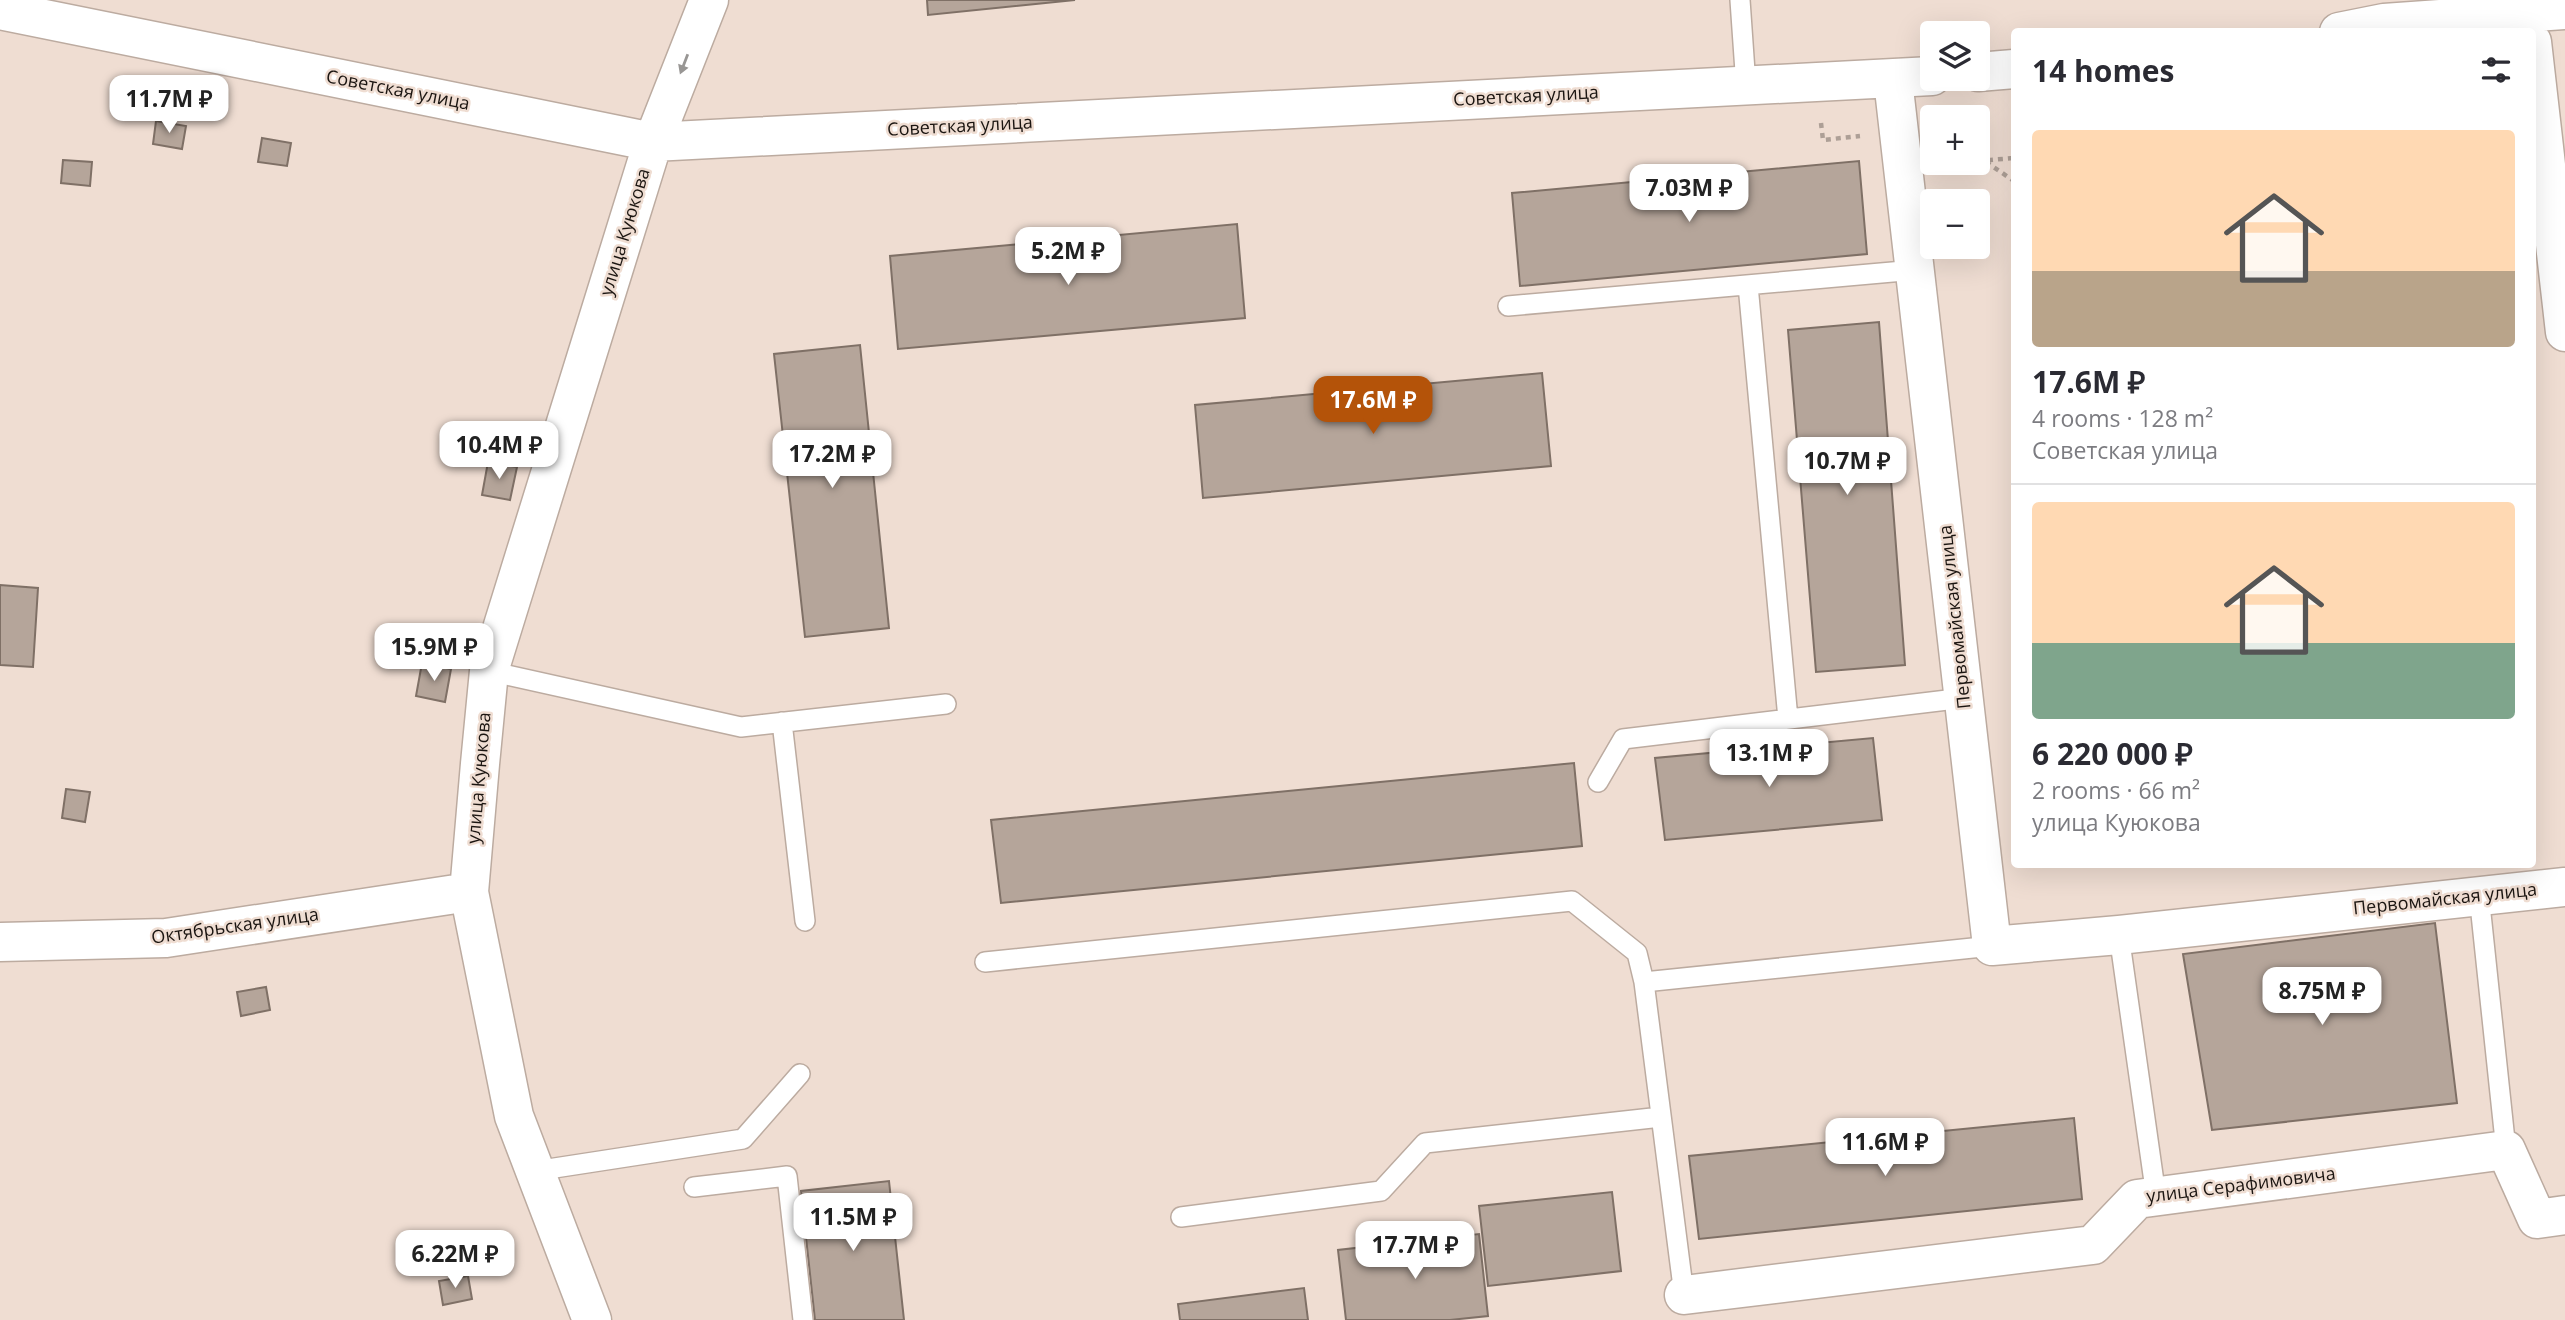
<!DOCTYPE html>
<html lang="en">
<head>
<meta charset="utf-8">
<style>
	:root { --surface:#fff; --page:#f7f7f7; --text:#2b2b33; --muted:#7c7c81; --line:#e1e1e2; --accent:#b45309 }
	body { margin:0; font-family:"Open Sans",sans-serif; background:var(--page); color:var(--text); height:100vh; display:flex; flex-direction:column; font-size:26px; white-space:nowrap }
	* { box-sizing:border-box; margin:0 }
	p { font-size:23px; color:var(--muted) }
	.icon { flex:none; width:38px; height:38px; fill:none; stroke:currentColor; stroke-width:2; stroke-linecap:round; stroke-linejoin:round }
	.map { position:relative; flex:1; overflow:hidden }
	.drawer { position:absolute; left:2011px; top:28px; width:525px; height:840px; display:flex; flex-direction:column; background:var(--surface); border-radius:7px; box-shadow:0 7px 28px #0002 }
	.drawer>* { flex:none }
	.tools { position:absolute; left:1920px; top:21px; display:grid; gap:14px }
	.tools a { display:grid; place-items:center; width:70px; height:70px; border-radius:7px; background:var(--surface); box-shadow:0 7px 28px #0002; font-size:35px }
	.price { position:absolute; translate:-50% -60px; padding:0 16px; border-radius:14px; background:#fff; color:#222; font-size:23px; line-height:46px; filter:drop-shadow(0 2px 4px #0008) }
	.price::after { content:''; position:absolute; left:50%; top:42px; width:21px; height:16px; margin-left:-10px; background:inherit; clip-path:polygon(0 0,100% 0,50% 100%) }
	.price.on { background:var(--accent); color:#fff }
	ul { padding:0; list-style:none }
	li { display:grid; align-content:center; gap:14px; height:371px; padding:0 21px }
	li+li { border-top:2px solid var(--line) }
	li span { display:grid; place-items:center; height:217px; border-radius:7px; color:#555 }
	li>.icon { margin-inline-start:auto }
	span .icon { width:126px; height:126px; fill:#fffc; stroke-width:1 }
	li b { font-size:30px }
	h2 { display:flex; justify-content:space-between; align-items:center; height:84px; padding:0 21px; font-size:30px }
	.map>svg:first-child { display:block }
	.building { fill:#b5a59a; stroke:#7f7066; stroke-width:2 }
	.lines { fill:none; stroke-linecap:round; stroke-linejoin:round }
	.lane-casing { stroke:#bcaba0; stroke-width:22 }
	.street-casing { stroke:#bcaba0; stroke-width:41 }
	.path { stroke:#ad9f96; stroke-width:4.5; stroke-dasharray:5 5; stroke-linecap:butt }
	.lane { stroke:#fff; stroke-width:19 }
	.street { stroke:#fff; stroke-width:38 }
	.oneway { fill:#989694 }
	.labels { text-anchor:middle; stroke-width:5; stroke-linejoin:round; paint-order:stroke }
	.street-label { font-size:18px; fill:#1b1511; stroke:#efddd2 }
</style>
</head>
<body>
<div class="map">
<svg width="2565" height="1320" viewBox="0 0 2565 1320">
	<rect width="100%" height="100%" fill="#efddd2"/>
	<path class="building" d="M927,0H1075L928,15Z
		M156,121L186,126L182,149L153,144Z
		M262,138L291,143L287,166L258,162Z
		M63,160L92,162L90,186L61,183Z
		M1859,161L1867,254L1520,286L1512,193Z
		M1237,224L1245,318L898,349L890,256Z
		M1879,322L1905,665L1816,672L1788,330Z
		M860,345L889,628L805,637L774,354Z
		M1542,373L1551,466L1203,498L1195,405Z
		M488,462L517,467L510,500L482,495Z
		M0,585L38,588L33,667L0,665Z
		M422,663L451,669L445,702L416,696Z
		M1873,738L1882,820L1665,840L1655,758Z
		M1574,763L1582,846L1001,903L991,820Z
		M66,789L90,792L85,822L62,818Z
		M2435,923L2457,1103L2212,1130L2183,954Z
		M266,987L270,1010L241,1016L237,992Z
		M2074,1118L2082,1199L1699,1239L1689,1156Z
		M889,1181L904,1320H815L801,1191Z
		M1612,1192L1621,1271L1488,1286L1479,1206Z
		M1479,1234L1488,1316L1450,1320H1346L1338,1250Z
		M468,1276L472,1299L443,1305L439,1281Z
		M1304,1288L1308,1320H1180L1178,1304Z"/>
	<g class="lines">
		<defs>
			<path id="lane" d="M1740,0L1746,86
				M1748,285L1788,719
				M1508,306L1915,270
				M489,671L741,727L946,704
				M782,722L805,921
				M1598,782L1623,739L1964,698
				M2479,895L2506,1150
				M2119,935L2156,1196
				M985,962L1572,901L1637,953L1644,982L1684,1295
				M1644,982L1992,946
				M535,1171L743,1139L800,1074
				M694,1187L787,1176L803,1320
				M1181,1217L1381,1191L1425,1143L1661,1117"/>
			<path id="street" d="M0,10L653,142L1932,76
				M2339,32L2384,23L2565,10
				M2532,42L2565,332
				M1978,72L2014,69
				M1893,80L1992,946L2119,935L2565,887
				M0,942L166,938L469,892
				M1684,1295L2093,1245L2137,1199L2506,1150L2537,1219L2565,1215
				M592,1320L514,1116L469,892L480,764L489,671L653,142L709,0"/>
		</defs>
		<use href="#lane" class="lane-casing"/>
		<use href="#street" class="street-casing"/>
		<path class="path" d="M1821,123L1823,140L1860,136
			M1978,161L2014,158
			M1986,162L2014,181
			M1944,165L1964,163"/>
		<use href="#lane" class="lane"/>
		<use href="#street" class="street"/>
	</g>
	<defs><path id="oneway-solid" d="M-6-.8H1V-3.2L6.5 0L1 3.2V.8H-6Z" transform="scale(1.75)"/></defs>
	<use class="oneway" href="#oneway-solid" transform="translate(684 64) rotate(111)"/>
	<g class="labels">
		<g class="street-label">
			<text transform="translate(398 90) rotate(11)" y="6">Советская улица</text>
			<text transform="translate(1526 96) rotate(-3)" y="6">Советская улица</text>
			<text transform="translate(960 126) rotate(-3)" y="6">Советская улица</text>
			<text transform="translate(625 232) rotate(-73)" y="6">улица Куюкова</text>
			<text transform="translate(1955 617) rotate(-96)" y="6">Первомайская улица</text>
			<text transform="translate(479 778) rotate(-85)" y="6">улица Куюкова</text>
			<text transform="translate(2445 899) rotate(-6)" y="6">Первомайская улица</text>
			<text transform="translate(235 926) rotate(-8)" y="6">Октябрьская улица</text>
			<text transform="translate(2241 1185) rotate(-7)" y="6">улица Серафимовича</text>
		</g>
	</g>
</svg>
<div class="tools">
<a><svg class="icon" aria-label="layers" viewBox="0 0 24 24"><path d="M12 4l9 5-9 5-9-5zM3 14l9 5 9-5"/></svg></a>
<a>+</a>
<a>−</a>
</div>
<b class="price" style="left:169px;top:135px">11.7M ₽</b>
<b class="price" style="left:1689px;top:224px">7.03M ₽</b>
<b class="price" style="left:1068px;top:287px">5.2M ₽</b>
<b class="price on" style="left:1373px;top:436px">17.6M ₽</b>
<b class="price" style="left:499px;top:481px">10.4M ₽</b>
<b class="price" style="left:832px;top:490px">17.2M ₽</b>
<b class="price" style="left:1847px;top:497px">10.7M ₽</b>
<b class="price" style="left:434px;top:683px">15.9M ₽</b>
<b class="price" style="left:1769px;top:789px">13.1M ₽</b>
<b class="price" style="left:2322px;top:1027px">8.75M ₽</b>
<b class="price" style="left:1885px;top:1178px">11.6M ₽</b>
<b class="price" style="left:853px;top:1253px">11.5M ₽</b>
<b class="price" style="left:1415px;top:1281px">17.7M ₽</b>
<b class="price" style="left:455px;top:1290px">6.22M ₽</b>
<section class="drawer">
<h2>14 homes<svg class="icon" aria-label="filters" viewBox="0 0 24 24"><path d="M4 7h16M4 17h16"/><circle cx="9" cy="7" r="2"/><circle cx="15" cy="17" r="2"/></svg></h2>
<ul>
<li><span style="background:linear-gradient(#ffd9b3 65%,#b9a48a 0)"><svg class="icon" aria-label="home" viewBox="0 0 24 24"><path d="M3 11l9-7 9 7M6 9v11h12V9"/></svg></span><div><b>17.6M ₽</b><p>4 rooms · 128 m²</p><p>Советская улица</p></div></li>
<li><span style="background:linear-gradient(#ffd9b3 65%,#7fa58c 0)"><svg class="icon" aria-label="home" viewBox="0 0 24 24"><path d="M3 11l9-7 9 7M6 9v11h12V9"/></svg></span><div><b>6 220 000 ₽</b><p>2 rooms · 66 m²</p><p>улица Куюкова</p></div></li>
</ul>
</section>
</div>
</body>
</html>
